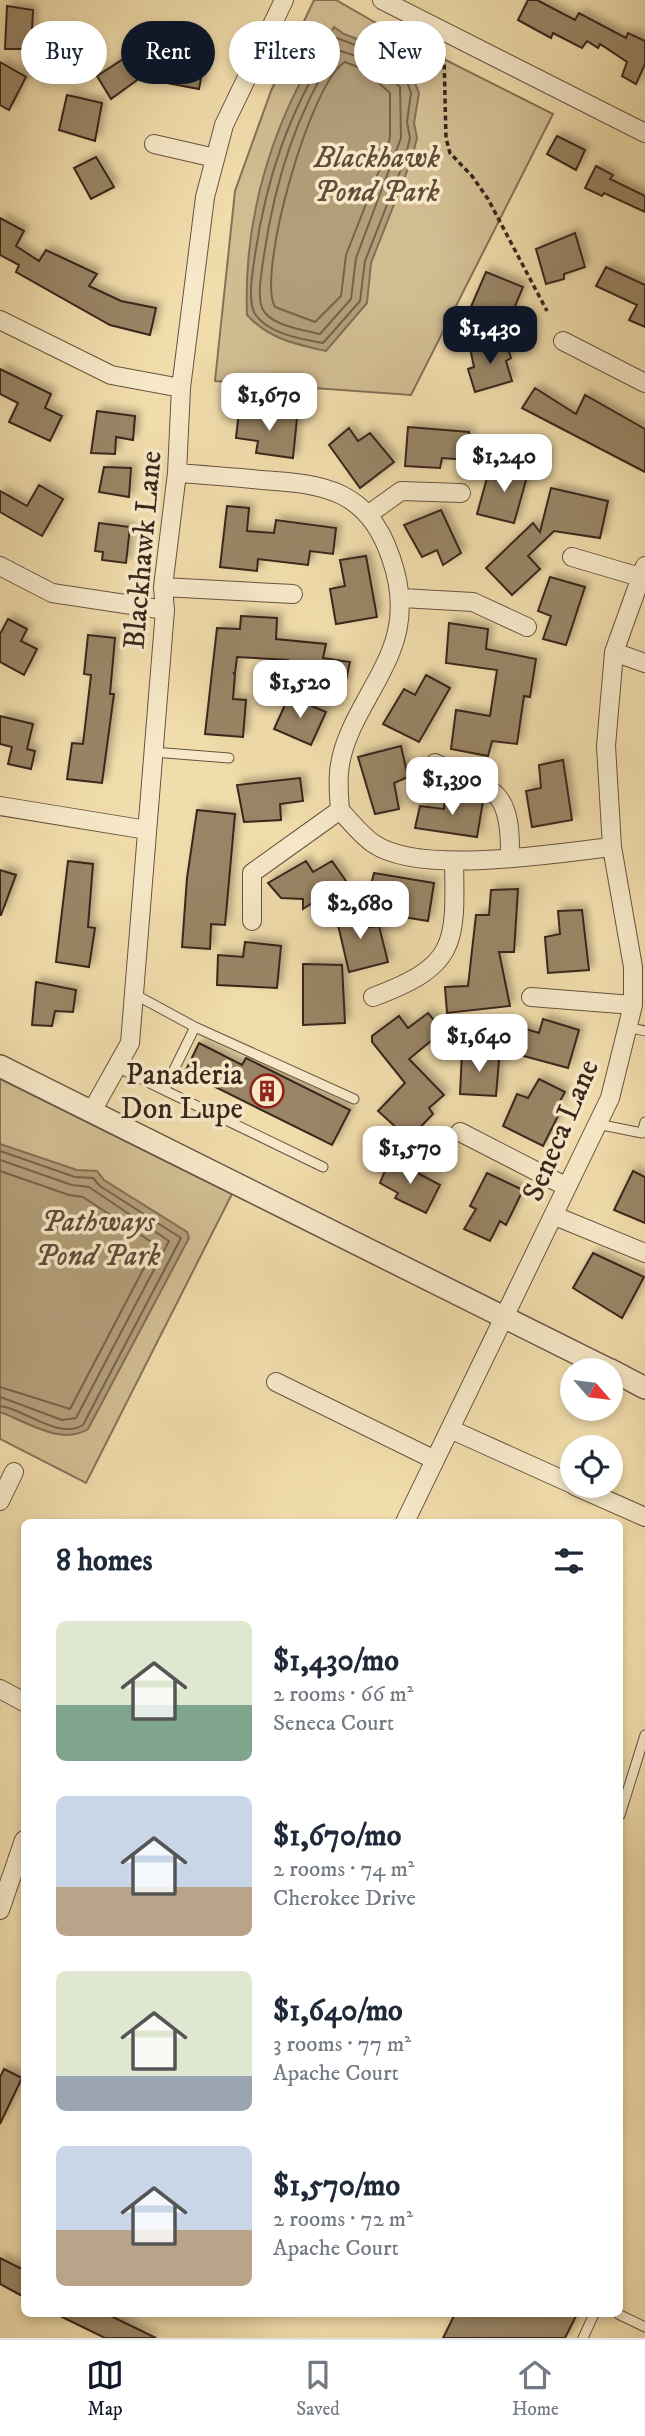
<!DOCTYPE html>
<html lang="en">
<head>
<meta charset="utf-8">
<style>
	:root { --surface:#fff; --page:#f2f2f3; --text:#1f2937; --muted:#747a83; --line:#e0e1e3; --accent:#111827 }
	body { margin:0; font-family:"IM FELL DW Pica",serif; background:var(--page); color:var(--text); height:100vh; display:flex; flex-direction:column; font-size:26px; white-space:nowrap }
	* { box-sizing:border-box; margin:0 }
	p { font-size:23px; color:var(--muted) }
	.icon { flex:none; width:38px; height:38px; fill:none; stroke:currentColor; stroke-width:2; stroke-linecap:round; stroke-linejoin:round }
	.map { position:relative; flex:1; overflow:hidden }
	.side { position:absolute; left:21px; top:1519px; width:602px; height:798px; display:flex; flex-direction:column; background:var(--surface); border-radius:10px; box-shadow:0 4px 10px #0003 }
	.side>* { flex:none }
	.guide { position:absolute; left:21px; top:21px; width:604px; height:63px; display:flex; gap:14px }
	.needle { width:46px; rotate:118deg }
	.fabs { position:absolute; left:560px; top:1358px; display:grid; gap:14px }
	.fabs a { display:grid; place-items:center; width:63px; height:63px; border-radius:50%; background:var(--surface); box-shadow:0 4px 10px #0003; font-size:35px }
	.price { position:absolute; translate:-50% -60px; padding:0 16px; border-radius:14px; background:#fff; color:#222; font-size:23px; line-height:46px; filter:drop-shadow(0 2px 4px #0008) }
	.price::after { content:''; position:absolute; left:50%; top:42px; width:21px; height:16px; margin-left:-10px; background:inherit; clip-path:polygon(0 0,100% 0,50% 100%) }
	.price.on { background:var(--accent); color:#fff }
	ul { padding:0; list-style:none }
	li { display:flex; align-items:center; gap:21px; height:175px; padding:0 35px }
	li span { display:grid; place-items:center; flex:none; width:196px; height:140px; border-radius:10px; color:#555 }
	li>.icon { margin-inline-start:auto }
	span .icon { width:84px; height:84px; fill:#fffc; stroke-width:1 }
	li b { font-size:30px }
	h2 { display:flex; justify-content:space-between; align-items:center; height:84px; padding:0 35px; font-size:30px }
	.tag { padding:0 24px; border-radius:32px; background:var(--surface); box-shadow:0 4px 10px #0003; font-size:24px; line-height:63px }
	.tag.on { background:var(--accent); color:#fff }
	.menu { display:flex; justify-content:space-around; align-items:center; height:98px; border-top:2px solid var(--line); background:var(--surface); font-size:19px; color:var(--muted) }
	.menu a { display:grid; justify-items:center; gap:4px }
	.menu .on { color:var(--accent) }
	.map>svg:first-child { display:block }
	.green { fill:#d2bd93; stroke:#867258; stroke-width:2 }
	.water { fill:#b39e7a; stroke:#836e54; stroke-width:2 }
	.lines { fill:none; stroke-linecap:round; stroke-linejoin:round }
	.shore { stroke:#76624b; stroke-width:2 }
	.building { fill:#998566; stroke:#3a261c; stroke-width:2; filter:url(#shadow) }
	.service-casing { stroke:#685440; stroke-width:11 }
	.minor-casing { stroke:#685440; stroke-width:20 }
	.tertiary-casing { stroke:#685440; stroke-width:24 }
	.path { stroke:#3a261c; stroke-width:3.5; stroke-dasharray:5 3.5; stroke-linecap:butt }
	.service { stroke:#f6e8c8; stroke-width:9 }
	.minor { stroke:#f6e8c8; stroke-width:18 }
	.tertiary { stroke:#f6e8c8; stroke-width:21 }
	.labels { text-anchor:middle; stroke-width:7; stroke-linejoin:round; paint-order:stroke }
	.park-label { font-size:30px; font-style:italic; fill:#604c3a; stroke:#f6e8c8 }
	.street-label { font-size:30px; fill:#3a261c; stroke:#f6e8c8 }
	.poi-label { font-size:30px; fill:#3a261c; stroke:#f6e8c8; text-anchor:end }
</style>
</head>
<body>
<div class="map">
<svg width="645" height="2338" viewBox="0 0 645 2338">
	<defs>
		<filter id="shadow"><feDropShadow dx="4.5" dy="-4.5" stdDeviation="3.5" flood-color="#0004"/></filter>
	</defs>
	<rect width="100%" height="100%" fill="#f1dcab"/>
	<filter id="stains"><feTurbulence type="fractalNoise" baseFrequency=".00286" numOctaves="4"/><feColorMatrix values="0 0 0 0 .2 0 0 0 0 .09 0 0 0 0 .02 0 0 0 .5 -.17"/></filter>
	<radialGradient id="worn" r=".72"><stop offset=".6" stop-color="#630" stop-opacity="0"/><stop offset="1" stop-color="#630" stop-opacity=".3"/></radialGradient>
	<path class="green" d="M314,0H336L404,39L553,114L411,395L215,381L235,191L271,91Z
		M0,1079L232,1194L86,1483L0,1439Z"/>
	<path class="water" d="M334,27L344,34L376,46L413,78L419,93L414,123L417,138L411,161L371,263L367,303L326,351C295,344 269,339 247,315C243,213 275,111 334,27Z
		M0,1144L77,1170L97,1171L104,1180L187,1232L189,1238L88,1429C62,1446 27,1422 0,1412Z"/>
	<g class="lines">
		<path class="shore" d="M337,38L373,52L407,82L411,93L407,122L410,138L405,159L365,261L360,301L323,343C302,339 268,334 255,314C247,300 253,270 255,255C267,174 289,114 331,44Z
			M337,50L369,60L400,87L401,138L356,258L351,299L320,334C304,330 270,326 262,308C257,294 262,270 264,255C275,181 296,113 337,50Z
			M345,62L363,69L390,93V137L386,153L346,255L341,296L315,322L275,307C256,274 311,81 345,62Z
			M0,1151L75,1177L93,1178L100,1186L181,1238L83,1425C58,1440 25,1409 0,1406
			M0,1160L72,1185L89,1187L169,1241L76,1418L62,1420L0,1397
			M0,1171L69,1195L83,1197L156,1245L70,1409L0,1387"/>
	</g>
	<path class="building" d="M528,0H537L575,20L579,13L626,38L628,33L645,41V64L636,84L622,76L627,62L600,44L598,48L587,41L582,48L553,33L551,38L518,20Z
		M7,6L33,10L31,49H5Z
		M183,46L206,51L199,89L156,81L161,58L178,60Z
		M131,54L144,75L111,99L97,76Z
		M0,62L26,77L9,110L0,105Z
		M67,95L102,103L95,141L59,130Z
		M557,136L585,150L576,170L547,154Z
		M96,157L114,187L91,199L74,168Z
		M596,166L613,175L610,179L645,196V212L604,193L602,196L585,188Z
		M0,218L24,231L16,246L39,261L46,250L97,274L89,286L121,301L156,308L150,335L110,325L16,272L19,265L0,255Z
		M575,233L585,267L564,274V279L546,284L536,249Z
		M606,267L645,285V327L629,320L637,305L596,286Z
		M486,272L523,287L508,323L470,309Z
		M505,340L511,358L506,361L512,381L475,392L468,369L474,367L470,348Z
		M0,369L51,394L45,408L62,416L50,441L9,422L18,403L0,394Z
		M535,388L576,414L585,395L645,429V472L522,408Z
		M97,411L135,416L133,440L116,437L115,454L91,453Z
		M239,411L297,418L293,458L256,453L258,441L236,438Z
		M408,427L469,432L467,460L442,458L440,468L405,466Z
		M349,428L358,441L370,433L394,462L360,488L329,445Z
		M512,461L530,466L514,523L477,514L487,478L506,481Z
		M104,467L131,468L129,497L99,492Z
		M39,485L63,499L42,536L0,512V491L27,506Z
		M551,488L608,501L600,538L554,531L528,556L540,569L512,595L486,568L533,523L540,532Z
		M227,506L249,508L247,531L274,533L276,520L336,528L333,554L310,551L308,565L258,559L257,571L220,567Z
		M441,510L461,553L443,565L437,550L422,557L404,525Z
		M99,523L130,527L126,563L102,560L103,552L95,551Z
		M366,556L377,617L336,624L330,589L345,586L340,560Z
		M550,577L585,587L566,645L543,639L551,616L538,611Z
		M241,616L277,618L276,639L326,644L323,658L350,662L345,684L287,678L288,660L237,657L235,673H233L235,674L233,699L246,700L243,737L205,734L217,628L240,629Z
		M8,619L27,629L21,641L37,649L24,675L0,662V634Z
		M449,623L488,629L486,649L536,659L530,697L524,696L517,744L492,741L488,756L451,749L456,710L490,716L497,670L446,663Z
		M88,635L115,638L110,694H114L102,783L67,779L72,743L83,744L91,675L84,674Z
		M426,675L450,688L419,742L383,724L404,689L415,695Z
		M289,696L326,712L311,745L274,729Z
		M0,716L33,724L27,749L35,751L31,769L8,764L12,747L0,744Z
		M401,746L408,777L394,783L399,809L375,814L358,757Z
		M563,760L572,820L532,827L526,791L541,788L539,765Z
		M300,778L303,801L280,804L281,820L244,822L237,785Z
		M445,795L483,801L477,837L415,828L420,806L444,809Z
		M197,810L235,814L225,925L211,924L210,949L182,947L187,878Z
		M68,861L93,864L88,927L95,928L89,967L56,962Z
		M306,861L313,872L332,861L346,881L303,909V899L281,898L268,883Z
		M0,870L16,875L1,915H0Z
		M374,873L434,883L428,921L391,915L393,902L368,897Z
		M518,889L514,952H499L510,1006L447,1013L445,987L468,986L476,915H489L491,890Z
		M359,905L364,928L379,926L388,962L349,972L335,912Z
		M582,910L589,970L548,973L545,937L560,934L558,911Z
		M245,942L281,946L277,988L217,985L218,955L243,957Z
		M303,964L342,965L345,1023L303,1025Z
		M36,982L76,990L73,1012L55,1011L52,1026L32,1025Z
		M428,1013L443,1031L409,1059L444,1095L429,1108L433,1114L409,1139L378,1111L405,1083L372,1042V1036L399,1016L408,1028Z
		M543,1019L579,1030L568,1068L509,1052L516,1026L539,1033Z
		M199,1043L242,1065L246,1058L350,1110L332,1145L185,1072Z
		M462,1052L487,1054L499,1060L496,1096L460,1094Z
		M539,1079L565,1092L555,1110L559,1114L543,1146L503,1126L517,1094L528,1098Z
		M390,1158L440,1185L426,1213L395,1198L398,1193L380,1183Z
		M633,1171L645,1177V1223L614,1210Z
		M487,1173L523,1190L506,1225L500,1221L490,1241L464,1229L476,1209L470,1206Z
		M593,1253L644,1277L622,1318L573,1288Z
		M4,2069L22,2078L0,2124V2077Z
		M0,2258L24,2270V2297L0,2284Z
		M56,2314H107L156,2338H105Z
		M455,2314H577L565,2338H443Z"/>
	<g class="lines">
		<defs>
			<path id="service" d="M153,752L229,758
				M195,1027L354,1099
				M627,1027L645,1031
				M117,1067L164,1090L195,1027L134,994
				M164,1090L323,1167
				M597,1124L642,1133L645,1122
				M620,1815L645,1735
				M618,2314L645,2327
				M583,2338L594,2314"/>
			<path id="minor" d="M382,0L645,133
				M154,144L215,158
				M0,320L111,375L181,388
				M563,341L645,383
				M177,473C205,475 234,477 262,480C326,484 369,491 391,558C402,589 404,619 391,651C376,690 342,730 339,773C338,785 339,798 340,810C350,821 361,835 374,844C422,876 555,853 612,847
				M369,514L401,491L461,493
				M572,557L640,577
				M0,566L52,593L165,610
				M163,587L293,594
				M402,598L473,602L527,627
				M614,652L645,663
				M435,763C493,791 511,785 510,857
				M0,806L147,830
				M252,921V873L340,810
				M373,997C456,966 456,946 454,861
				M531,997L633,1005
				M92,1111L130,1043L165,610L163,587L177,473L181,388L205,197L224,125L284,0
				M460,1132L567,1187
				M555,1216L645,1253
				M276,1382L435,1460
				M450,1429L572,1484
				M575,1486L645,1517
				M0,1501L14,1472
				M405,1522L610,1098L633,1005V967L612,847L606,746L614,652L645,566
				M0,1689L24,1702
				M0,1910L24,1840"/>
			<path id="tertiary" d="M0,1066L610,1370
				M611,1370L645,1388"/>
		</defs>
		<use href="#service" class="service-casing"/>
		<use href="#minor" class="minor-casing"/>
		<use href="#tertiary" class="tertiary-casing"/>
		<path class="path" d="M444,56L446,138L450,153L472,176L488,199L547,311"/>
		<use href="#service" class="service"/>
		<use href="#minor" class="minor"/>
		<use href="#tertiary" class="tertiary"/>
	</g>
	<defs>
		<symbol id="building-ring" viewBox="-11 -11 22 22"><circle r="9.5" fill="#f6e8c8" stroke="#8f2418" stroke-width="1.5"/><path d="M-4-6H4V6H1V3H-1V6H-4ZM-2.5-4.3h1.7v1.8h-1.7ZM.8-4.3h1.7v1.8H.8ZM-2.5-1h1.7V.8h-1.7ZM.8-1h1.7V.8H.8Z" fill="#8f2418"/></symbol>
	</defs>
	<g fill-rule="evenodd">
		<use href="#building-ring" x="248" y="1072" width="38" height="38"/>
	</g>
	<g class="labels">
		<g class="park-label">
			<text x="377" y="167">Blackhawk<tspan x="377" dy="34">Pond Park</tspan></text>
			<text x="98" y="1231">Pathways<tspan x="98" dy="34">Pond Park</tspan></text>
		</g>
		<g class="street-label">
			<text transform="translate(142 550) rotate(-85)" y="10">Blackhawk Lane</text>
			<text transform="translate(560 1130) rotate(-67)" y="10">Seneca Lane</text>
		</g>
		<g class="poi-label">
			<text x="243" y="1084">Panaderia<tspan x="243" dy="34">Don Lupe</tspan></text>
		</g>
	</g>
	<rect width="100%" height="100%" filter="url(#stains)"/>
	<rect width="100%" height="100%" fill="url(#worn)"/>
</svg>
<div class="fabs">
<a><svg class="needle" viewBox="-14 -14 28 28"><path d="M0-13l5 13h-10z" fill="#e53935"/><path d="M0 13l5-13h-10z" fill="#747a83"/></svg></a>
<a><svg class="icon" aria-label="locate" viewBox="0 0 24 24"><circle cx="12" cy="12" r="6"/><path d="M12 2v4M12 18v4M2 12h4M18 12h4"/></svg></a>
</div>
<b class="price on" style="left:490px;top:366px">$1,430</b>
<b class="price" style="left:269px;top:433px">$1,670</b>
<b class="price" style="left:504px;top:494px">$1,240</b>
<b class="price" style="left:300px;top:720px">$1,520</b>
<b class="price" style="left:452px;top:817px">$1,390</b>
<b class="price" style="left:360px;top:941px">$2,680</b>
<b class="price" style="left:479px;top:1074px">$1,640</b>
<b class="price" style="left:410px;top:1186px">$1,570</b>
<div class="guide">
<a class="tag">Buy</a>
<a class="tag on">Rent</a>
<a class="tag">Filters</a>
<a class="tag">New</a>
</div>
<section class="side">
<h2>8 homes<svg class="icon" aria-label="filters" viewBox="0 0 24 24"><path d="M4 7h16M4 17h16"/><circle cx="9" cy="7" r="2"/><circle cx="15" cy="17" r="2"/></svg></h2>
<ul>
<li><span style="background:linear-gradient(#dfe7d0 60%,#7fa58c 0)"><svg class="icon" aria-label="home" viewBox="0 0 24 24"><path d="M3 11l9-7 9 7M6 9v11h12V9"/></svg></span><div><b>$1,430/mo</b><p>2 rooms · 66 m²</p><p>Seneca Court</p></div></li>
<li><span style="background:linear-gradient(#c9d6e8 65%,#b9a48a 0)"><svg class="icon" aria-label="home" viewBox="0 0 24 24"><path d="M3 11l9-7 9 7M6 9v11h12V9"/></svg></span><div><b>$1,670/mo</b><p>2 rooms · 74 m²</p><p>Cherokee Drive</p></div></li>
<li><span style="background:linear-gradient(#dfe7d0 75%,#9aa5b1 0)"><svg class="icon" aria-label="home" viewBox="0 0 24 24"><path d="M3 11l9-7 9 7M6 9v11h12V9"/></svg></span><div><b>$1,640/mo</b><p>3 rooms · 77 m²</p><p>Apache Court</p></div></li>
<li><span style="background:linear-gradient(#c9d6e8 60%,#b9a48a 0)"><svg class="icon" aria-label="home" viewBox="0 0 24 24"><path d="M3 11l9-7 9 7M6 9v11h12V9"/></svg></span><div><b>$1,570/mo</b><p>2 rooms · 72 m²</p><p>Apache Court</p></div></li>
</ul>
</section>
</div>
<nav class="menu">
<a class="on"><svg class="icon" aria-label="map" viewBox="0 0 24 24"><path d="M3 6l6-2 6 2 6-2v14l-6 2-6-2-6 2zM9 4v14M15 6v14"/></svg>Map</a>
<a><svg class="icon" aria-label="saved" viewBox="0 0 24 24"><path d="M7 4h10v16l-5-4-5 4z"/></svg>Saved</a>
<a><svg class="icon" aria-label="home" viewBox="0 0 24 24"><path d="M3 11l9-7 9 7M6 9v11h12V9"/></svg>Home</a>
</nav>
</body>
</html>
